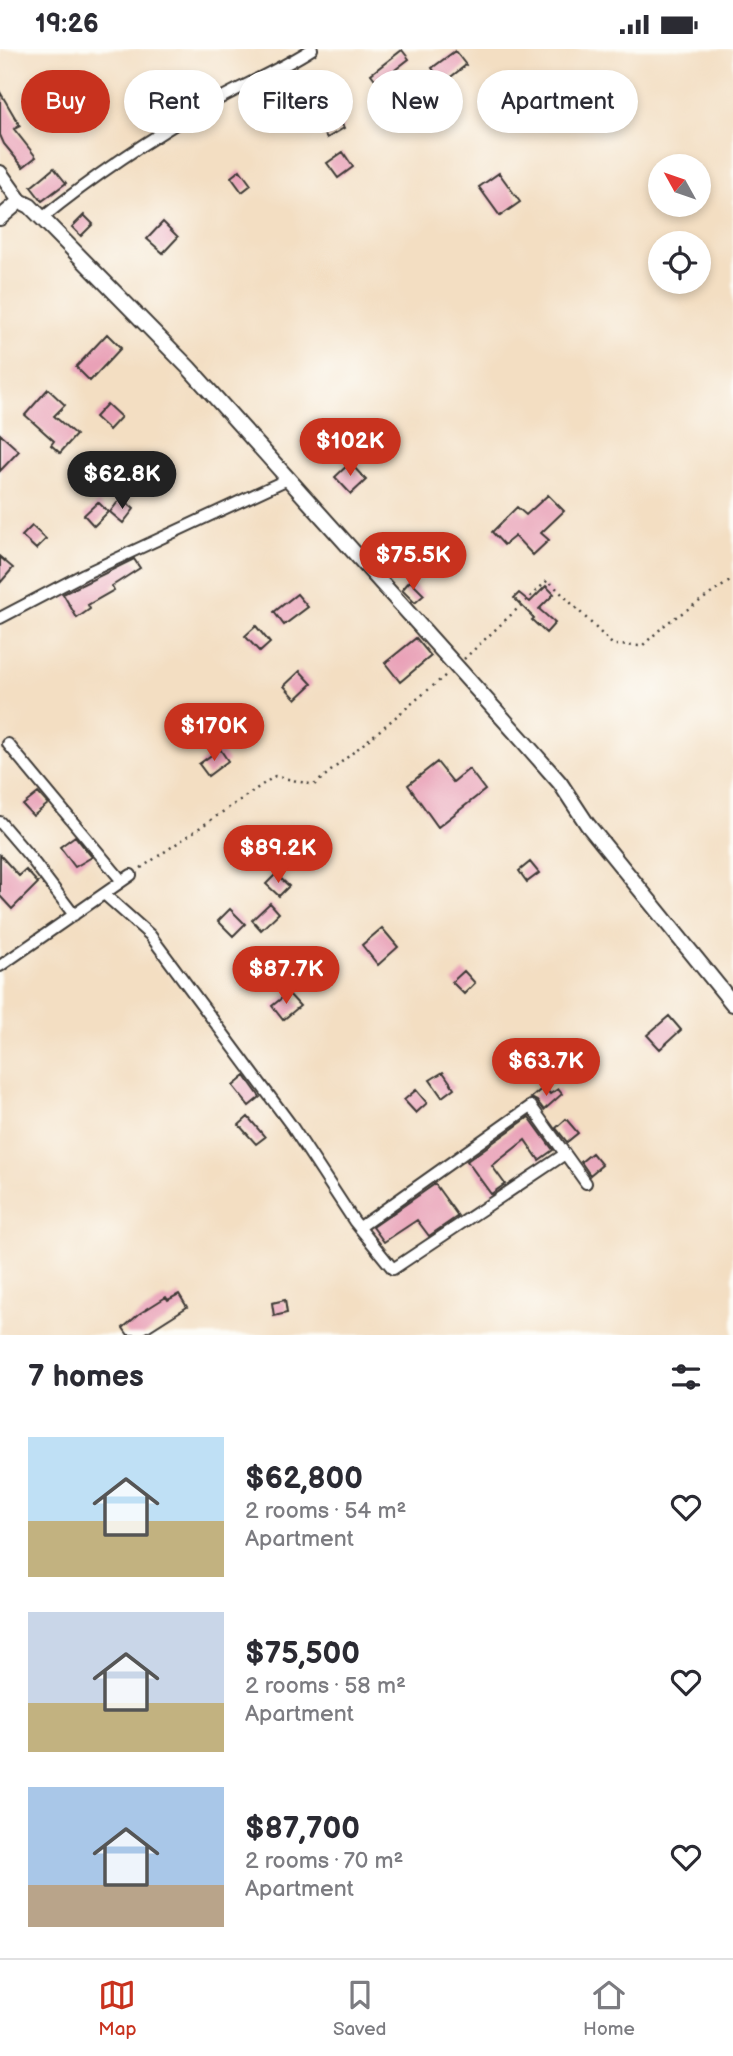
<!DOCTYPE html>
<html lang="en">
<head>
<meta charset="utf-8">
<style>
	:root { --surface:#fff; --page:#f2f2f3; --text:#2b2b33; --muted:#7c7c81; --line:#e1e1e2; --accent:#c8321e }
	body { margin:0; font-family:"Balsamiq Sans",sans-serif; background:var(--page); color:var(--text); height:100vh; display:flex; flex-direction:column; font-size:26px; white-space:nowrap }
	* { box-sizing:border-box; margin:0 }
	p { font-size:23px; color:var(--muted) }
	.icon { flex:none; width:38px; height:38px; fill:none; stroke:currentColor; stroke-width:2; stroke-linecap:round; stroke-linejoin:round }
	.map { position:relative; height:1286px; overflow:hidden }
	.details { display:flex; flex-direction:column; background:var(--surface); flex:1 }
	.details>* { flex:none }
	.banner { position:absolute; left:21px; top:21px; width:691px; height:63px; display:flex; gap:14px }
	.needle { width:46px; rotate:310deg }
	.buttons { position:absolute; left:648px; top:105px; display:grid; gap:14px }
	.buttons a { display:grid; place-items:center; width:63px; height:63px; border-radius:50%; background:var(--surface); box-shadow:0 4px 10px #0003; font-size:35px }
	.price { position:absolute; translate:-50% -60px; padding:0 16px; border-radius:24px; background:var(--accent); color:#fff; font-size:23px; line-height:46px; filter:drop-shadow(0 2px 4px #0008) }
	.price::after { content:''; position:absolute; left:50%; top:42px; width:21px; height:16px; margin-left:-10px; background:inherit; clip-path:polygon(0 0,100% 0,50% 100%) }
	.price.active { background:#222; color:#fff }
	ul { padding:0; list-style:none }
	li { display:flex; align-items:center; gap:21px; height:175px; padding:0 28px }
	li span { display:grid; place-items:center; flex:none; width:196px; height:140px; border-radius:0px; color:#555 }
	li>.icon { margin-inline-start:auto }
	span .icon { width:84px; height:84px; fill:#fffc; stroke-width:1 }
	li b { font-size:30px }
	h2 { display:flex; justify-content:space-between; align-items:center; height:84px; padding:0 28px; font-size:30px }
	.pill { padding:0 24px; border-radius:32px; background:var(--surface); box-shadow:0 4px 10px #0003; font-size:24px; line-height:63px }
	.pill.active { background:var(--accent); color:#fff }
	.status { display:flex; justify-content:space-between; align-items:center; height:49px; padding:0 35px; background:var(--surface); direction:ltr }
	.status svg { height:19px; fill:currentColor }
	.tabs { display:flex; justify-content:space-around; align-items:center; height:98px; border-top:2px solid var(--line); background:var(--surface); font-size:19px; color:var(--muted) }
	.tabs a { display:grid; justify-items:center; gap:4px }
	.tabs .active { color:var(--accent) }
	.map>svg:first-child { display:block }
	.building { fill:#e9a1b7 }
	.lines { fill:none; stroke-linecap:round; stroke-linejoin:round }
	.street-casing { stroke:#3c3935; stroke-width:14 }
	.secondary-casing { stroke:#3c3935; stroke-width:18 }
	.path { stroke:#3c3935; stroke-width:2.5; stroke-dasharray:2 5; stroke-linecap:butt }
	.street { stroke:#fff; stroke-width:10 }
	.secondary { stroke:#fff; stroke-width:14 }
</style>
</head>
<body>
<div class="status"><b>19:26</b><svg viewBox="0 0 49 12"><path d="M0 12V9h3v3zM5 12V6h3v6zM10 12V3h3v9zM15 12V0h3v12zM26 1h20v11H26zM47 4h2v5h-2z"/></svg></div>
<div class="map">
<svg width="733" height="1286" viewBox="0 0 733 1286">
	<rect width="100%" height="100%" fill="#fdfcf7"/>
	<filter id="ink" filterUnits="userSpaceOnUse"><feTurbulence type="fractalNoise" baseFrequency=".0143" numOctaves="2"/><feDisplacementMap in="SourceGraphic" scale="14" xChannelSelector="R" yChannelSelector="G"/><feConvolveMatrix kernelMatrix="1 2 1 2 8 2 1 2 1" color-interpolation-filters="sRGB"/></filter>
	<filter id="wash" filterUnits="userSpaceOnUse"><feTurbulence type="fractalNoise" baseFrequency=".00686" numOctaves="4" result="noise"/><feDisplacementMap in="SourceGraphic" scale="28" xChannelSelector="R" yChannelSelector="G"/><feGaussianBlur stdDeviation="1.57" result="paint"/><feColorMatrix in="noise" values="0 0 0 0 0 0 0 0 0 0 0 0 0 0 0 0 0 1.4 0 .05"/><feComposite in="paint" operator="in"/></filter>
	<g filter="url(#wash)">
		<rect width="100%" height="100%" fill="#f3dec2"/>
		<g id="blocks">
			<path class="building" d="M402,1L409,10L378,34L371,25Z
				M455,2L466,16L443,34L432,19Z
				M75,28L81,40L66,47L60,34Z
				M0,43L20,77L14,80L36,108L23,118L4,95L0,86Z
				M336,65L344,79L327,89L319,75Z
				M343,103L353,118L338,129L327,114Z
				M54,119L66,134L42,152L31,138Z
				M240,121L251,136L242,143L231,128Z
				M499,124L520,153L500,167L479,138Z
				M84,166L93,175L81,187L72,178Z
				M163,173L178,188L163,204L147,190Z
				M107,285L121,299L90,332L76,318Z
				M48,340L65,356L54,367L76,386L60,404L51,396L54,392L25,366Z
				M107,355L121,368L109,381L95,368Z
				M0,385L19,402L0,422Z
				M350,414L366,431L351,445L335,428Z
				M548,446L564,462L541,484L549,491L533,506L515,487L504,496L492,483L517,458L526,466Z
				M121,449L134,460L123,474L110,463Z
				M98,453L108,463L94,477L84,466Z
				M32,477L46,490L36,500L22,487Z
				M0,508L13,519L0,534Z
				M134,510L140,519L112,537L114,541L88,556L90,560L77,569L63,545Z
				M410,532L424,546L415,554L402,541Z
				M546,537L554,545L539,560L555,574L546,584L532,571L534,569L514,549L519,544L530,553Z
				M297,545L308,558L284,576L274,563Z
				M256,577L270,594L260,603L245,587Z
				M416,589L431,607L400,633L385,614Z
				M300,622L312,635L296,650L284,637Z
				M220,700L228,712L208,727L199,715Z
				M437,713L453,733L469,720L485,741L438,778L408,736Z
				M38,744L48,755L33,767L23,756Z
				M75,787L92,808L75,818L60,798Z
				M0,806L19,827L26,821L38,834L12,860L0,847Z
				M530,813L539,824L527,833L519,822Z
				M276,825L289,837L279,847L266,835Z
				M270,854L279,864L261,881L252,871Z
				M230,860L245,875L233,887L218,872Z
				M382,879L398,898L378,916L362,896Z
				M464,922L475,934L464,945L452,933Z
				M288,944L300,957L283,971L272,957Z
				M669,967L681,981L660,1000L647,986Z
				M443,1023L454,1039L442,1048L430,1031Z
				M245,1027L260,1048L249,1057L233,1037Z
				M544,1038L550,1045L558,1040L562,1045L544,1061L537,1052L531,1049Z
				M416,1041L427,1054L416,1064L404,1051Z
				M248,1068L265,1088L256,1095L239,1076Z
				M529,1068L553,1101L539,1111L525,1091L492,1117L505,1135L491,1145L467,1112Z
				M566,1070L578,1084L567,1093L556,1079Z
				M592,1104L602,1116L590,1126L581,1113Z
				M435,1135L458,1167L429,1187L417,1171L384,1193L373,1178Z
				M179,1245L187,1258L143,1286H128L123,1279L139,1265L166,1248L168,1251Z
				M285,1251L287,1264L274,1267L272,1254Z"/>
		</g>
	</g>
	<g filter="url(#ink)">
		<use href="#blocks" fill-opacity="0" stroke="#3c3935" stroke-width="2"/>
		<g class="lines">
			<defs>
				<path id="street" d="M41,170C96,125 152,88 213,53C246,35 281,20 312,0
					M0,569L84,525L288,430
					M8,695L122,832
					M0,773L30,808L74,866
					M104,845L150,886L291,1076L354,1172L393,1220L565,1105
					M0,917L131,826
					M360,1178L531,1057L586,1134"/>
				<path id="secondary" d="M0,124L20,152L30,157L189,319L524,693L560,734L587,775L733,955
					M0,169L20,152"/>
			</defs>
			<use href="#street" class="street-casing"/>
			<use href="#secondary" class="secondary-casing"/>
			<path class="path" d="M464,610L548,531L613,596L642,597L667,574L733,530
				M141,819L275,727L314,736L446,626"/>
			<use href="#street" class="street"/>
			<use href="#secondary" class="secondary"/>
		</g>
	</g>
</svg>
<div class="buttons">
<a><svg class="needle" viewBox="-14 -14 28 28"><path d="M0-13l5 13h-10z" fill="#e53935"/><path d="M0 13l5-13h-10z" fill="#7c7c81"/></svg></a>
<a><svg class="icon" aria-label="locate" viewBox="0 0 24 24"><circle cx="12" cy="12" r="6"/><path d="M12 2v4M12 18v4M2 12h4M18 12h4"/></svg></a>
</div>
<b class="price" style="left:350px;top:429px">$102K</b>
<b class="price active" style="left:122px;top:462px">$62.8K</b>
<b class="price" style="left:413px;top:543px">$75.5K</b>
<b class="price" style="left:214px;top:714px">$170K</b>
<b class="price" style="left:278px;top:836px">$89.2K</b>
<b class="price" style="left:286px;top:957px">$87.7K</b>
<b class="price" style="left:546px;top:1049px">$63.7K</b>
<div class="banner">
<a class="pill active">Buy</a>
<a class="pill">Rent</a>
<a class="pill">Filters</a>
<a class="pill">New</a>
<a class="pill">Apartment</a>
</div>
</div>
<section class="details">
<h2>7 homes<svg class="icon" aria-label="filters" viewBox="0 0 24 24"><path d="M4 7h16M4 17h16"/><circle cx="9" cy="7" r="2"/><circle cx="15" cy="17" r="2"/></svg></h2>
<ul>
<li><span style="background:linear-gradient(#bfe0f5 60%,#c2b280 0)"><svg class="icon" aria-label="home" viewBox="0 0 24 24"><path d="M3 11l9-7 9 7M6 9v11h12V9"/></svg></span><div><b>$62,800</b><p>2 rooms · 54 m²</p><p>Apartment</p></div><svg class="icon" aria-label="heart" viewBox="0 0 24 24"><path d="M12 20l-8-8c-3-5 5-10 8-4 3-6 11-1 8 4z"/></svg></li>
<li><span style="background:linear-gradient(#c9d6e8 65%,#c2b280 0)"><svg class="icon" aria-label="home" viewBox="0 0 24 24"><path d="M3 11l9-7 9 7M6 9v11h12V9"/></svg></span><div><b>$75,500</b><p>2 rooms · 58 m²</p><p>Apartment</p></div><svg class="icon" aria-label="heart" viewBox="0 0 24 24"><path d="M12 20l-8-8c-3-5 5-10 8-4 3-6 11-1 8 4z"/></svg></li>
<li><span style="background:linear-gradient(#a9c7e8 70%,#b9a48a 0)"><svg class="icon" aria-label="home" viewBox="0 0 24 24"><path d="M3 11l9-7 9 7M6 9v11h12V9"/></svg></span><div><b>$87,700</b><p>2 rooms · 70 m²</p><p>Apartment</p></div><svg class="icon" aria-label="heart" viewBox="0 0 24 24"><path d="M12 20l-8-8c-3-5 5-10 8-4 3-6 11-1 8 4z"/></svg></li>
</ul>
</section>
<nav class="tabs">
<a class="active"><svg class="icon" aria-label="map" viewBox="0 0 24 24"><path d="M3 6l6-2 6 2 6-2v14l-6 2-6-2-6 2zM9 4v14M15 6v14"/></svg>Map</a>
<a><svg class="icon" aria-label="saved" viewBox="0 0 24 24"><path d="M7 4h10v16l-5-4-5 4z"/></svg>Saved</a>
<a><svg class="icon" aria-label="home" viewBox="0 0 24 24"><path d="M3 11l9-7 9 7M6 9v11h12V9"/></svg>Home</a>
</nav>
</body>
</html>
